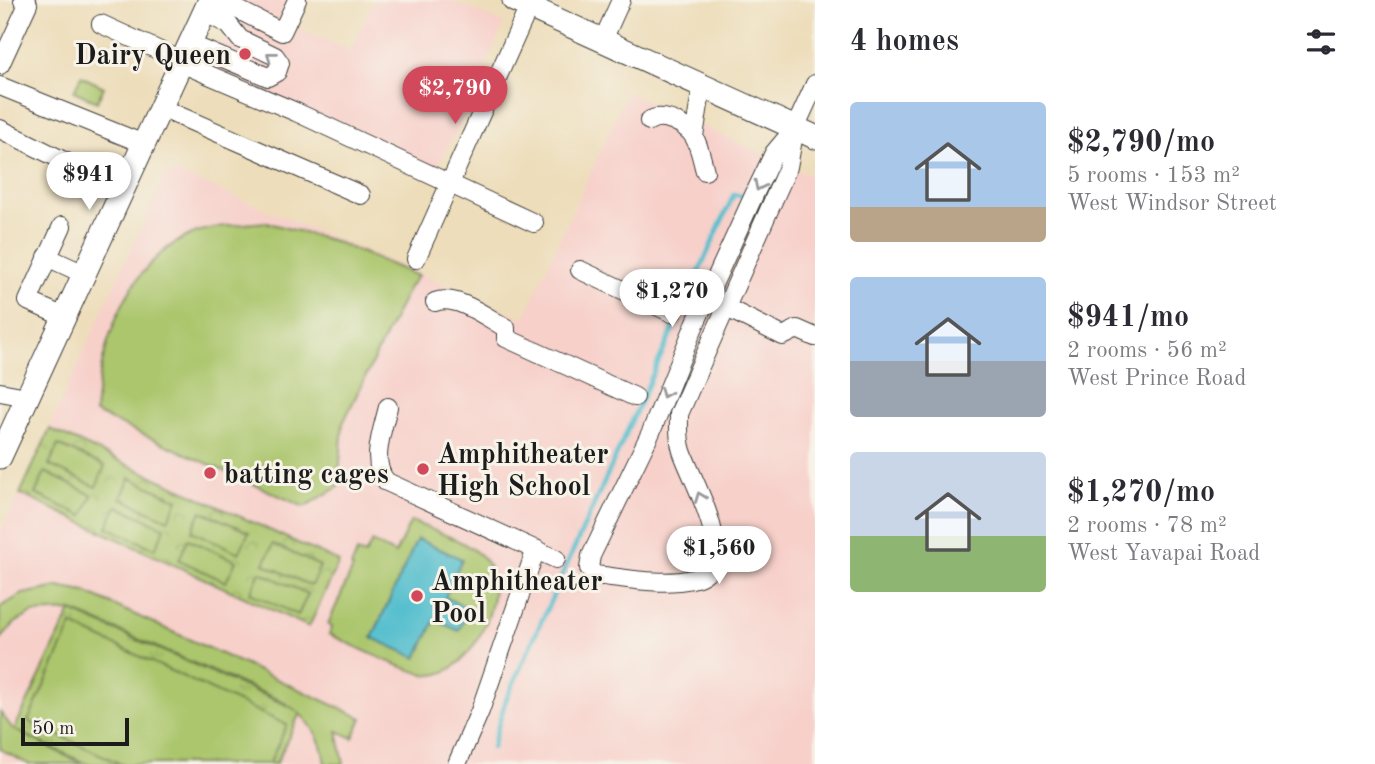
<!DOCTYPE html>
<html lang="en">
<head>
<meta charset="utf-8">
<style>
	:root { --surface:#fff; --page:#f7f7f7; --text:#2b2b33; --muted:#7c7c81; --accent:#d1495b }
	body { margin:0; font-family:"Old Standard TT",serif; background:var(--page); color:var(--text); height:100vh; display:flex; flex-direction:column; font-size:26px; white-space:nowrap }
	* { box-sizing:border-box; margin:0 }
	p { font-size:23px; color:var(--muted) }
	.icon { flex:none; width:38px; height:38px; fill:none; stroke:currentColor; stroke-width:2; stroke-linecap:round; stroke-linejoin:round }
	.map { position:relative; flex:1; overflow:hidden }
	.sheet { display:flex; flex-direction:column; background:var(--surface); width:560px }
	.sheet>* { flex:none }
	.scale { position:absolute; left:21px; bottom:18px; width:108px; box-sizing:border-box; padding-left:7px; border:4px solid #1c1c1c; border-top:0; font-size:19px; line-height:24px; white-space:nowrap; color:#1c1c1c; -webkit-text-stroke:5px #f7f3e8; paint-order:stroke }
	.price { position:absolute; translate:-50% -60px; padding:0 16px; border-radius:24px; background:#fff; color:#222; font-size:23px; line-height:46px; filter:drop-shadow(0 2px 4px #0008) }
	.price::after { content:''; position:absolute; left:50%; top:42px; width:21px; height:16px; margin-left:-10px; background:inherit; clip-path:polygon(0 0,100% 0,50% 100%) }
	.price.active { background:var(--accent); color:#fff }
	ul { padding:0; list-style:none }
	li { display:flex; align-items:center; gap:21px; height:175px; padding:0 35px }
	li span { display:grid; place-items:center; flex:none; width:196px; height:140px; border-radius:7px; color:#555 }
	li>.icon { margin-inline-start:auto }
	span .icon { width:84px; height:84px; fill:#fffc; stroke-width:1 }
	li b { font-size:30px }
	h2 { display:flex; justify-content:space-between; align-items:center; height:84px; padding:0 35px; font-size:30px }
	main { display:flex; flex:1; min-height:0 }
	.map>svg:first-child { display:block }
	.built { fill:#f7d0ca }
	.grass { fill:url(#grass-tufts); stroke:#647144; stroke-width:2 }
	.park { fill:url(#park-crowns); stroke:#647144; stroke-width:2 }
	.garden { fill:#acc66d; stroke:#647144; stroke-width:2 }
	.water { fill:#52becd; stroke:#376d74; stroke-width:2 }
	.lines { fill:none; stroke-linecap:round; stroke-linejoin:round }
	.stream { stroke:#52becd; stroke-width:4.5 }
	.minor-casing { stroke:#3b3934; stroke-width:20 }
	.major-casing { stroke:#3b3934; stroke-width:25 }
	.minor { stroke:#fff; stroke-width:18 }
	.major { stroke:#fff; stroke-width:23 }
	.oneway { stroke:#999 }
	.poi-dot { fill:#d1495b; stroke:#f7f3e8; stroke-width:2.5 }
	.labels { text-anchor:middle; stroke-width:6; stroke-linejoin:round; paint-order:stroke }
	.poi-label { font-size:28px; font-weight:bold; fill:#1c1c1c; stroke:#f7f3e8; text-anchor:start }
</style>
</head>
<body>
<main>
<div class="map">
<svg width="815" height="764" viewBox="0 0 815 764">
	<defs>
		<pattern id="grass-tufts" width="24" height="20" patternUnits="userSpaceOnUse" patternTransform="scale(1.75)"><rect width="24" height="20" fill="#acc66d"/><path d="M3 7l-1-3M5 7V3M7 7l1-3M15 17l-1-3M17 17v-4M19 17l1-3" fill="none" stroke="#93aa5e"/></pattern>
		<pattern id="park-crowns" width="20" height="18" patternUnits="userSpaceOnUse" patternTransform="scale(1.75)"><rect width="20" height="18" fill="#acc66d"/><path d="M2 6a3 3 0 1 1 6 0M12 15a3 3 0 1 1 6 0" fill="none" stroke="#93aa5e"/></pattern>
	</defs>
	<rect width="100%" height="100%" fill="#f7f3e8"/>
	<filter id="ink" filterUnits="userSpaceOnUse"><feTurbulence type="fractalNoise" baseFrequency=".0143" numOctaves="2"/><feDisplacementMap in="SourceGraphic" scale="14" xChannelSelector="R" yChannelSelector="G"/><feConvolveMatrix kernelMatrix="1 2 1 2 8 2 1 2 1" color-interpolation-filters="sRGB"/></filter>
	<filter id="wash" filterUnits="userSpaceOnUse"><feTurbulence type="fractalNoise" baseFrequency=".00686" numOctaves="4" result="noise"/><feDisplacementMap in="SourceGraphic" scale="28" xChannelSelector="R" yChannelSelector="G"/><feGaussianBlur stdDeviation="1.57" result="paint"/><feColorMatrix in="noise" values="0 0 0 0 0 0 0 0 0 0 0 0 0 0 0 0 0 1.4 0 .05"/><feComposite in="paint" operator="in"/></filter>
	<g filter="url(#wash)">
		<rect width="100%" height="100%" fill="#edddba"/>
		<path class="built" d="M241,0H309L297,27L350,51L374,0H450L504,23L460,125L435,170L210,67Z
			M627,92L815,178V764H0V535L165,175L176,172L524,318Z"/>
		<path class="grass" d="M71,611L296,709L300,713L276,764H87L14,730Z"/>
		<path class="park" d="M50,429L339,562L309,627L20,494Z"/>
		<path class="garden" d="M81,76L104,87L97,102L74,91Z
			M265,222L334,241L418,276L409,287L343,423L338,487L304,507L95,413C100,347 124,265 190,235C212,225 241,225 265,222Z
			M58,445L105,466L96,487L49,465Z
			M45,472L92,495L83,516L35,494Z
			M130,478L178,500L168,520L121,498Z
			M117,506L165,528L155,549L107,527Z
			M201,511L249,532L239,553L192,531Z
			M411,521C435,532 475,542 489,566C507,598 470,674 432,675C411,675 349,643 329,634L332,627L328,624L353,568L351,567L357,552L365,555L372,542L395,554Z
			M188,539L236,561L226,582L179,560Z
			M273,544L320,566L311,586L264,564Z
			M260,572L308,594L298,615L250,593Z
			M58,587L85,592L362,718L353,738L337,731L344,764H325C322,735 307,716 282,701L73,611L33,613L15,623L0,640V607L23,594Z
			M72,625L287,725L269,764H121L28,721Z
			M0,712L13,729L82,764H28L3,751L0,748Z"/>
		<path class="water" d="M417,539L462,559L445,597L469,609L459,631L435,620L417,658L372,638Z"/>
		<g class="lines">
			<path class="stream" d="M492,748L505,702L734,194L744,197"/>
		</g>
	</g>
	<g filter="url(#ink)">
		<g class="lines">
			<defs>
				<path id="minor" d="M219,0L282,32L297,0
					M101,24L182,61
					M603,40L621,0
					M190,44L268,77L277,72L280,63L275,56L240,39L229,25L204,12
					M181,63L296,112L534,223
					M0,65L28,4L23,0
					M0,86L144,144
					M161,108L361,195
					M649,121C662,112 686,124 694,137C700,147 702,161 705,171
					M795,128L788,167L679,414C679,426 678,439 682,451C691,480 745,568 692,579C662,586 625,578 595,575L589,568L591,556L651,432L695,324L754,195L774,153L795,128L815,84
					M0,129L122,190
					M694,136L702,86
					M62,226L28,301L64,317
					M47,257L84,274
					M416,259L532,0
					M580,270L672,313
					M435,302C457,294 486,317 506,328V338L635,397
					M715,302L783,336L797,329L815,337
					M0,392L27,397
					M388,407C383,429 369,463 387,482L556,559
					M457,764L480,711L536,549"/>
				<path id="major" d="M514,0L815,137
					M0,457L210,0"/>
			</defs>
			<use href="#minor" class="minor-casing"/>
			<use href="#major" class="major-casing"/>
			<use href="#minor" class="minor"/>
			<use href="#major" class="major"/>
		</g>
		<defs><path id="oneway-chevron" d="M-2-3.5L2.5 0L-2 3.5" fill="none" stroke-width="1.6" stroke-linecap="round" stroke-linejoin="round" transform="scale(1.75)"/></defs>
		<g class="oneway">
			<use href="#oneway-chevron" transform="translate(271 56) rotate(-142)"/>
			<use href="#oneway-chevron" transform="translate(759 186) rotate(116)"/>
			<use href="#oneway-chevron" transform="translate(665 393) rotate(113)"/>
			<use href="#oneway-chevron" transform="translate(700 497) rotate(-111)"/>
		</g>
	</g>
	<g class="poi-dot">
		<circle cx="245" cy="54" r="7"/>
		<circle cx="423" cy="469" r="7"/>
		<circle cx="210" cy="473" r="7"/>
		<circle cx="417" cy="596" r="7"/>
	</g>
	<g class="labels">
		<g class="poi-label">
			<text x="231" y="64" text-anchor="end">Dairy Queen</text>
			<text x="437" y="463">Amphitheater<tspan x="437" dy="32">High School</tspan></text>
			<text x="224" y="483">batting cages</text>
			<text x="431" y="590">Amphitheater<tspan x="431" dy="32">Pool</tspan></text>
		</g>
	</g>
</svg>
<div class="scale">50 m</div>
<b class="price active" style="left:455px;top:126px">$2,790</b>
<b class="price" style="left:89px;top:212px">$941</b>
<b class="price" style="left:672px;top:329px">$1,270</b>
<b class="price" style="left:719px;top:586px">$1,560</b>
</div>
<section class="sheet">
<h2>4 homes<svg class="icon" aria-label="filters" viewBox="0 0 24 24"><path d="M4 7h16M4 17h16"/><circle cx="9" cy="7" r="2"/><circle cx="15" cy="17" r="2"/></svg></h2>
<ul>
<li><span style="background:linear-gradient(#a9c7e8 75%,#b9a48a 0)"><svg class="icon" aria-label="home" viewBox="0 0 24 24"><path d="M3 11l9-7 9 7M6 9v11h12V9"/></svg></span><div><b>$2,790/mo</b><p>5 rooms · 153 m²</p><p>West Windsor Street</p></div></li>
<li><span style="background:linear-gradient(#a9c7e8 60%,#9aa5b1 0)"><svg class="icon" aria-label="home" viewBox="0 0 24 24"><path d="M3 11l9-7 9 7M6 9v11h12V9"/></svg></span><div><b>$941/mo</b><p>2 rooms · 56 m²</p><p>West Prince Road</p></div></li>
<li><span style="background:linear-gradient(#c9d6e8 60%,#8fb573 0)"><svg class="icon" aria-label="home" viewBox="0 0 24 24"><path d="M3 11l9-7 9 7M6 9v11h12V9"/></svg></span><div><b>$1,270/mo</b><p>2 rooms · 78 m²</p><p>West Yavapai Road</p></div></li>
</ul>
</section>
</main>
</body>
</html>
